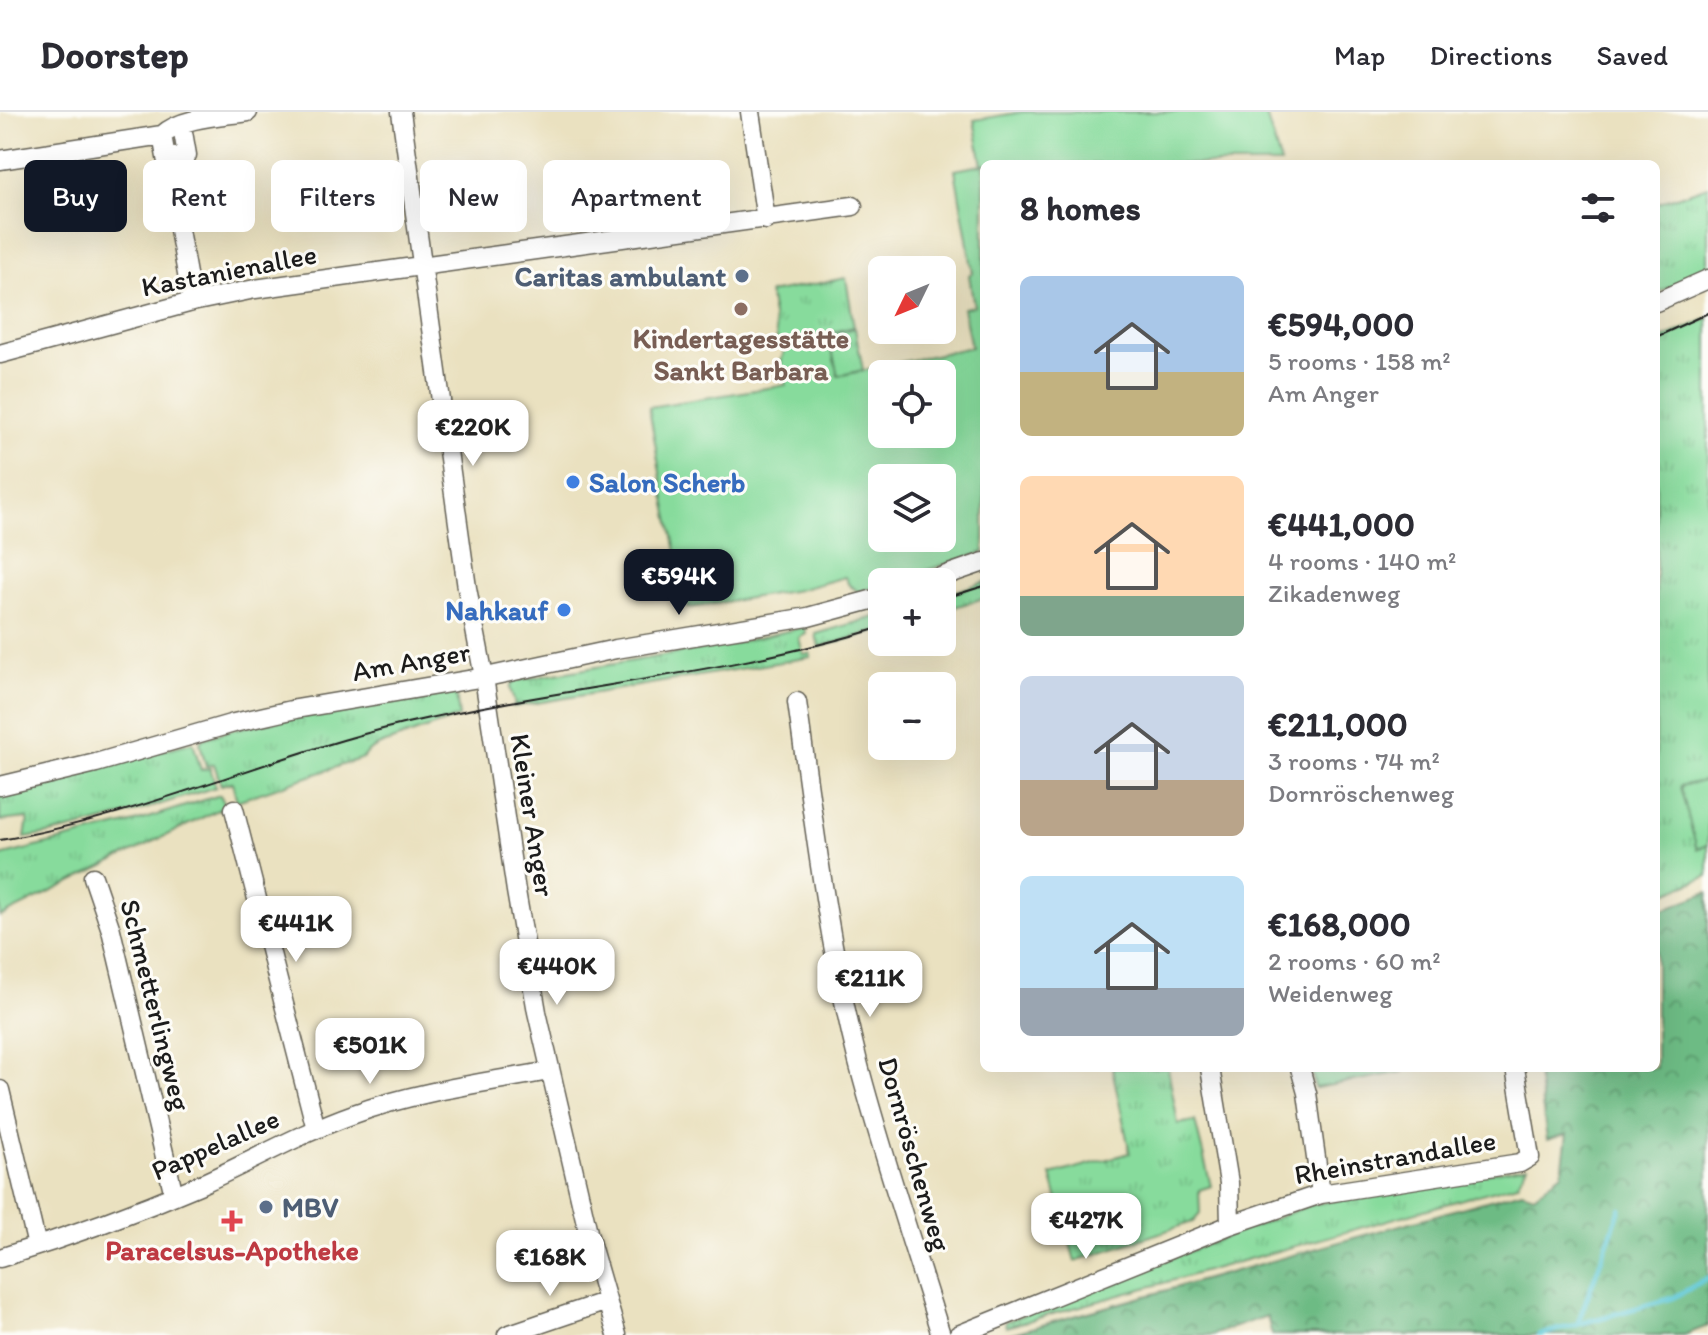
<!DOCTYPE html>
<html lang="en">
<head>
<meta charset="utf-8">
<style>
	:root { --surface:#fff; --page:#f2f2f3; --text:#2b2b33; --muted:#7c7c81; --line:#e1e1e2; --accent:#111827 }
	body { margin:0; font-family:Itim,sans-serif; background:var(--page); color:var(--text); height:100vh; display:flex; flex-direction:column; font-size:30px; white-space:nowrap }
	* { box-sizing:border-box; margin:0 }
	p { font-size:26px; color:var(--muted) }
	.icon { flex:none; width:44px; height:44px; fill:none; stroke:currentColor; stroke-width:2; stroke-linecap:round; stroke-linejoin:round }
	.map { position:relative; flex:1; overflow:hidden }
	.panel { position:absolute; left:980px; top:48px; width:680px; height:912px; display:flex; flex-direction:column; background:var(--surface); border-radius:12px; box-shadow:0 8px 32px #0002 }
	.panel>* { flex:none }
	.hud { position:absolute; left:24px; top:48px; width:760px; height:72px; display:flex; gap:16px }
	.needle { width:52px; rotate:227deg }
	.fabs { position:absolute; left:868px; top:144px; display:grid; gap:16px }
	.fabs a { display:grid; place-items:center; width:88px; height:88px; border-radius:12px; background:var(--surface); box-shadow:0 8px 32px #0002; font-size:40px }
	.price { position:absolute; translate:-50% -68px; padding:0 18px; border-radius:16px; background:#fff; color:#222; font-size:26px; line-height:52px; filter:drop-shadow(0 2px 4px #0008) }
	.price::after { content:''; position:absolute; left:50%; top:48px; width:24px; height:18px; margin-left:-12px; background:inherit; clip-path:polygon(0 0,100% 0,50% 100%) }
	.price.current { background:var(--accent); color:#fff }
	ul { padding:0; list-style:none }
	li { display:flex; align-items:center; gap:24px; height:200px; padding:0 40px }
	li span { display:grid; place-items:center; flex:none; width:224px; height:160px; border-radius:12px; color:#555 }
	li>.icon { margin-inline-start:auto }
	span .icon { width:96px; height:96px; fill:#fffc; stroke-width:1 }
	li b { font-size:34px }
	h2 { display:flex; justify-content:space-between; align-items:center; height:96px; padding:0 40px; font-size:34px }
	.pill { padding:0 28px; border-radius:12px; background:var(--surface); box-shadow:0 8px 32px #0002; font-size:28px; line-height:72px }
	.pill.current { background:var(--accent); color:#fff }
	header { display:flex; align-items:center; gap:48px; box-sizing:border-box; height:112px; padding:0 40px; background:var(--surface); border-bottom:2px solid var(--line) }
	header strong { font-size:38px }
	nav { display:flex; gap:44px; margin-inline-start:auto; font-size:28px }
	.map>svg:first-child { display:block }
	.grass { fill:url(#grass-tufts); stroke:#527c5c; stroke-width:2 }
	.forest { fill:url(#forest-crowns); stroke:#446c50; stroke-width:2 }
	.garden { fill:#87db9c; stroke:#527c5c; stroke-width:2; fill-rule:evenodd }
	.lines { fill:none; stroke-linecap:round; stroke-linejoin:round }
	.stream { stroke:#5cc7d6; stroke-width:5 }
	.minor-casing { stroke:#646155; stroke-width:21 }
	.minor { stroke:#fff; stroke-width:18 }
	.tram { stroke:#1c1c1c; stroke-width:2 }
	.service-dot { fill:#5c6f8a; stroke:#fdfcf7; stroke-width:3 }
	.education-dot { fill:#8d6e63; stroke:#fdfcf7; stroke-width:3 }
	.shop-dot { fill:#3f7fe0; stroke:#fdfcf7; stroke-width:3 }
	.health-dot { fill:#e0444e; stroke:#fdfcf7; stroke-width:3 }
	.labels { text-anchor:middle; stroke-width:6; stroke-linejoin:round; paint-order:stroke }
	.street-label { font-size:28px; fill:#1c1c1c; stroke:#fdfcf7 }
	.service-label { font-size:28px; font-weight:bold; fill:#4e5e75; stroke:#fdfcf7; text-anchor:end }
	.education-label { font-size:28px; font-weight:bold; fill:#785e54; stroke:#fdfcf7 }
	.shop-label { font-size:28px; font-weight:bold; fill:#366cbe; stroke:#fdfcf7; text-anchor:start }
	.health-label { font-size:28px; font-weight:bold; fill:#be3a42; stroke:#fdfcf7 }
</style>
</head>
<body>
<header>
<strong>Doorstep</strong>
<nav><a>Map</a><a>Directions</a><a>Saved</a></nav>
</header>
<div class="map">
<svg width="1708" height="1223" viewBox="0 0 1708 1223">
	<defs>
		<pattern id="grass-tufts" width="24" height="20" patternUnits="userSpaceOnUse" patternTransform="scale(2)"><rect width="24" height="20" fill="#87db9c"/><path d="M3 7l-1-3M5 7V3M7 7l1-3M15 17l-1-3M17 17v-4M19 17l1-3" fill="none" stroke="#74bb86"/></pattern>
		<pattern id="forest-crowns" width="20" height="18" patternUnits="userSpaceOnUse" patternTransform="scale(2)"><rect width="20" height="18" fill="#6dbb84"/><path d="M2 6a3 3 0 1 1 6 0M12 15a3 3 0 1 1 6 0" fill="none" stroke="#59976b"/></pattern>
	</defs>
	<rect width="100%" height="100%" fill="#fdfcf7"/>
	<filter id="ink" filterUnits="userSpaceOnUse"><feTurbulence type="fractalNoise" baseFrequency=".0125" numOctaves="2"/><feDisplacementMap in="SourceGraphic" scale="16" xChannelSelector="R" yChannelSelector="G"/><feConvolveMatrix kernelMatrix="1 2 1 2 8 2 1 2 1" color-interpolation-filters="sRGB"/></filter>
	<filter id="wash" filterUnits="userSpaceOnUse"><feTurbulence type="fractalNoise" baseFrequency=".006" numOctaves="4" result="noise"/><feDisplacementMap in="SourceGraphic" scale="32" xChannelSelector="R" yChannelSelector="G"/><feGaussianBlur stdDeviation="1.8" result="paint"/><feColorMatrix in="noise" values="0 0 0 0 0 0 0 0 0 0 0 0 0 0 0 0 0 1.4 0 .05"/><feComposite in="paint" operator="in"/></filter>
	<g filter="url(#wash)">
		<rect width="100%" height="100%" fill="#eae1c0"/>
		<path class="grass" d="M1708,74V159L1656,181V92Z
			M846,166L854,215L778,233L769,181Z
			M1708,206V668L1680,674L1697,736L1708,733V764L1656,785V230Z
			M855,216L863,258L838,264L828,223Z
			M984,470V486L942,499V484Z
			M882,503V518L819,535L816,522Z
			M805,515L806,522L799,526L803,542L810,541L811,545L512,595L515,593L510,576L514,569L721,534Z
			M455,574L459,605L380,633L370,638L363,646L237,689L232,670L221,673L214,652L206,654L200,631L202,627L234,617Z
			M193,630L201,658L210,656L216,675C153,694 90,717 25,726L28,706L0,709V682Z
			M220,683L226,694L0,805V744L135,710Z
			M1112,956H1168L1178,1012L1195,1009L1211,1074L1199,1078L1200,1102L1193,1110L1075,1149L1051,1063L1130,1041Z
			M1311,956H1402L1403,960L1315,976Z
			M1527,1054L1517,1072L1006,1215L1005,1210L1310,1093Z"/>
		<path class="forest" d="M1708,780V1214L1684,1223H1272L1267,1204L1212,1223H1006L1522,1079L1534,1083L1562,1061L1567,1022L1547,1028L1537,956H1656V800Z"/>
		<path class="garden" d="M1022,0H1265L1281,52H984V440L890,470H882V473L859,480L849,473L845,465L798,478L688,496L663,378L649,295L786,273L781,249L786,233L828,223L838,264L971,235L963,196L974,194L969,163L973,161L955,58L982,53L974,8ZM882,262H942V322H882ZM882,366H942V426H882Z
			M1708,668V733L1697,737L1680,674Z"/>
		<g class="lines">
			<path class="stream" d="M1577,1213L1620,1097
				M1539,1223L1673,1186L1708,1166"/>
		</g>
	</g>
	<g filter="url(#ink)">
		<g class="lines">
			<defs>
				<path id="minor" d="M401,0L467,476L484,565L516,779L537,900L591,1133L617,1223
					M750,0L766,108
					M162,23L192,190
					M167,46L187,43L182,14
					M0,48L162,23C181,5 221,4 248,0
					M1656,190L1708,167
					M0,242L192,190L255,177L853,94
					M926,470L984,450
					M797,590C814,711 828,832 858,950C882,1042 913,1132 941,1223
					M0,674L96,651L234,611L296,597L491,564L616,537L808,505L882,485
					M234,697L316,1017
					M93,765L111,818L174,1083
					M1210,956L1229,1071L1230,1113
					M1300,956L1307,981L1321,1082
					M0,978L37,1134
					M0,1146C68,1125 134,1101 199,1073C251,1050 300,1021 354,1002C417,979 484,971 549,959
					M507,1223L607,1189
					M958,1223L1230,1113L1321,1082L1520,1051L1530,1045L1515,956"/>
			</defs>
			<use href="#minor" class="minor-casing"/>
			<use href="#minor" class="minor"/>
			<path class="tram" d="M1656,225L1708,201
				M942,487L984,474
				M0,728C140,705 270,643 407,611C565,574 727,563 882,515"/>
		</g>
	</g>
	<g class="service-dot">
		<circle cx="742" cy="164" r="8"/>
		<circle cx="266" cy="1095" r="8"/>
	</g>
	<circle class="education-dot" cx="741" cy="197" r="8"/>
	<g class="shop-dot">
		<circle cx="573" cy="370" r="8"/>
		<circle cx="564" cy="498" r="8"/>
	</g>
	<path class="health-dot" d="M228 1097h8v8h8v8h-8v8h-8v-8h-8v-8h8z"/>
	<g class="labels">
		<g class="street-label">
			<text transform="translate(229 158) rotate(-11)" y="10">Kastanienallee</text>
			<text transform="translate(411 549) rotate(-10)" y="10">Am Anger</text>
			<text transform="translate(533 703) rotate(81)" y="10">Kleiner Anger</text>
			<text transform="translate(156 893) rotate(76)" y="10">Schmetterlingweg</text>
			<text transform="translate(215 1032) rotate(-24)" y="10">Pappelallee</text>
			<text transform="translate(915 1042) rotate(74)" y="10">Dornröschenweg</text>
			<text transform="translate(1395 1045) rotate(-10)" y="10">Rheinstrandallee</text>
		</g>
		<g class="service-label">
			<text x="726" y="174">Caritas ambulant</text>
			<text x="282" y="1105" text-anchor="start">MBV</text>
		</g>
		<g class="education-label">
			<text x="741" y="236">Kindertagesstätte<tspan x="741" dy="32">Sankt Barbara</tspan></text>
		</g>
		<g class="shop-label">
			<text x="589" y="380">Salon Scherb</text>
			<text x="548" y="508" text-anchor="end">Nahkauf</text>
		</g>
		<g class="health-label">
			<text x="232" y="1148">Paracelsus-Apotheke</text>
		</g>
	</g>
</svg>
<div class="fabs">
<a><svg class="needle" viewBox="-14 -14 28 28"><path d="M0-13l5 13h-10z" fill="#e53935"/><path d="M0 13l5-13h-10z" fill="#7c7c81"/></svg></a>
<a><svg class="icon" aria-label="locate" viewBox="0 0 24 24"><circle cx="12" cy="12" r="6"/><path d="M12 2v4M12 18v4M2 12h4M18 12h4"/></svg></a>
<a><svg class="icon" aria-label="layers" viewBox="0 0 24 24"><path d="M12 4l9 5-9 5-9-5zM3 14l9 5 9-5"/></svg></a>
<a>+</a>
<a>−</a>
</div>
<b class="price" style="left:473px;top:356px">€220K</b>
<b class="price current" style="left:679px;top:505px">€594K</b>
<b class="price" style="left:296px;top:852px">€441K</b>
<b class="price" style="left:557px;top:895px">€440K</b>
<b class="price" style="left:870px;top:907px">€211K</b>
<b class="price" style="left:370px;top:974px">€501K</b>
<b class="price" style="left:1086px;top:1149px">€427K</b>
<b class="price" style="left:550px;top:1186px">€168K</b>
<div class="hud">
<a class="pill current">Buy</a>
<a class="pill">Rent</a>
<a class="pill">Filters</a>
<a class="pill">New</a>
<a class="pill">Apartment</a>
</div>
<section class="panel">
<h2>8 homes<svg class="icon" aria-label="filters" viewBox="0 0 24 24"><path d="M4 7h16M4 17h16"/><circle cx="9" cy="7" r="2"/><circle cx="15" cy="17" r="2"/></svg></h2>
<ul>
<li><span style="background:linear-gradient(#a9c7e8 60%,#c2b280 0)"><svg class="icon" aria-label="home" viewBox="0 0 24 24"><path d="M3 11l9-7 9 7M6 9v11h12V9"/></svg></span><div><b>€594,000</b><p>5 rooms · 158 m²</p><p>Am Anger</p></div></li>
<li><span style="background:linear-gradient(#ffd9b3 75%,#7fa58c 0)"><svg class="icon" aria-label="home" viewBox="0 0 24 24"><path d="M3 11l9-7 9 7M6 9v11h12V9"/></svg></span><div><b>€441,000</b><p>4 rooms · 140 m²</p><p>Zikadenweg</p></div></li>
<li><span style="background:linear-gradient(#c9d6e8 65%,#b9a48a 0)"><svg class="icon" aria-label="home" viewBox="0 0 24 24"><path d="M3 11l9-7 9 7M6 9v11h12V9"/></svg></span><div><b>€211,000</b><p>3 rooms · 74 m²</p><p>Dornröschenweg</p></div></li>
<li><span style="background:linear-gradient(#bfe0f5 70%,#9aa5b1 0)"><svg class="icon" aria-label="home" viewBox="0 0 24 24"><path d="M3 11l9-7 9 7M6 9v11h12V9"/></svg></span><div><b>€168,000</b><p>2 rooms · 60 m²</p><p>Weidenweg</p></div></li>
</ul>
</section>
</div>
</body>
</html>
